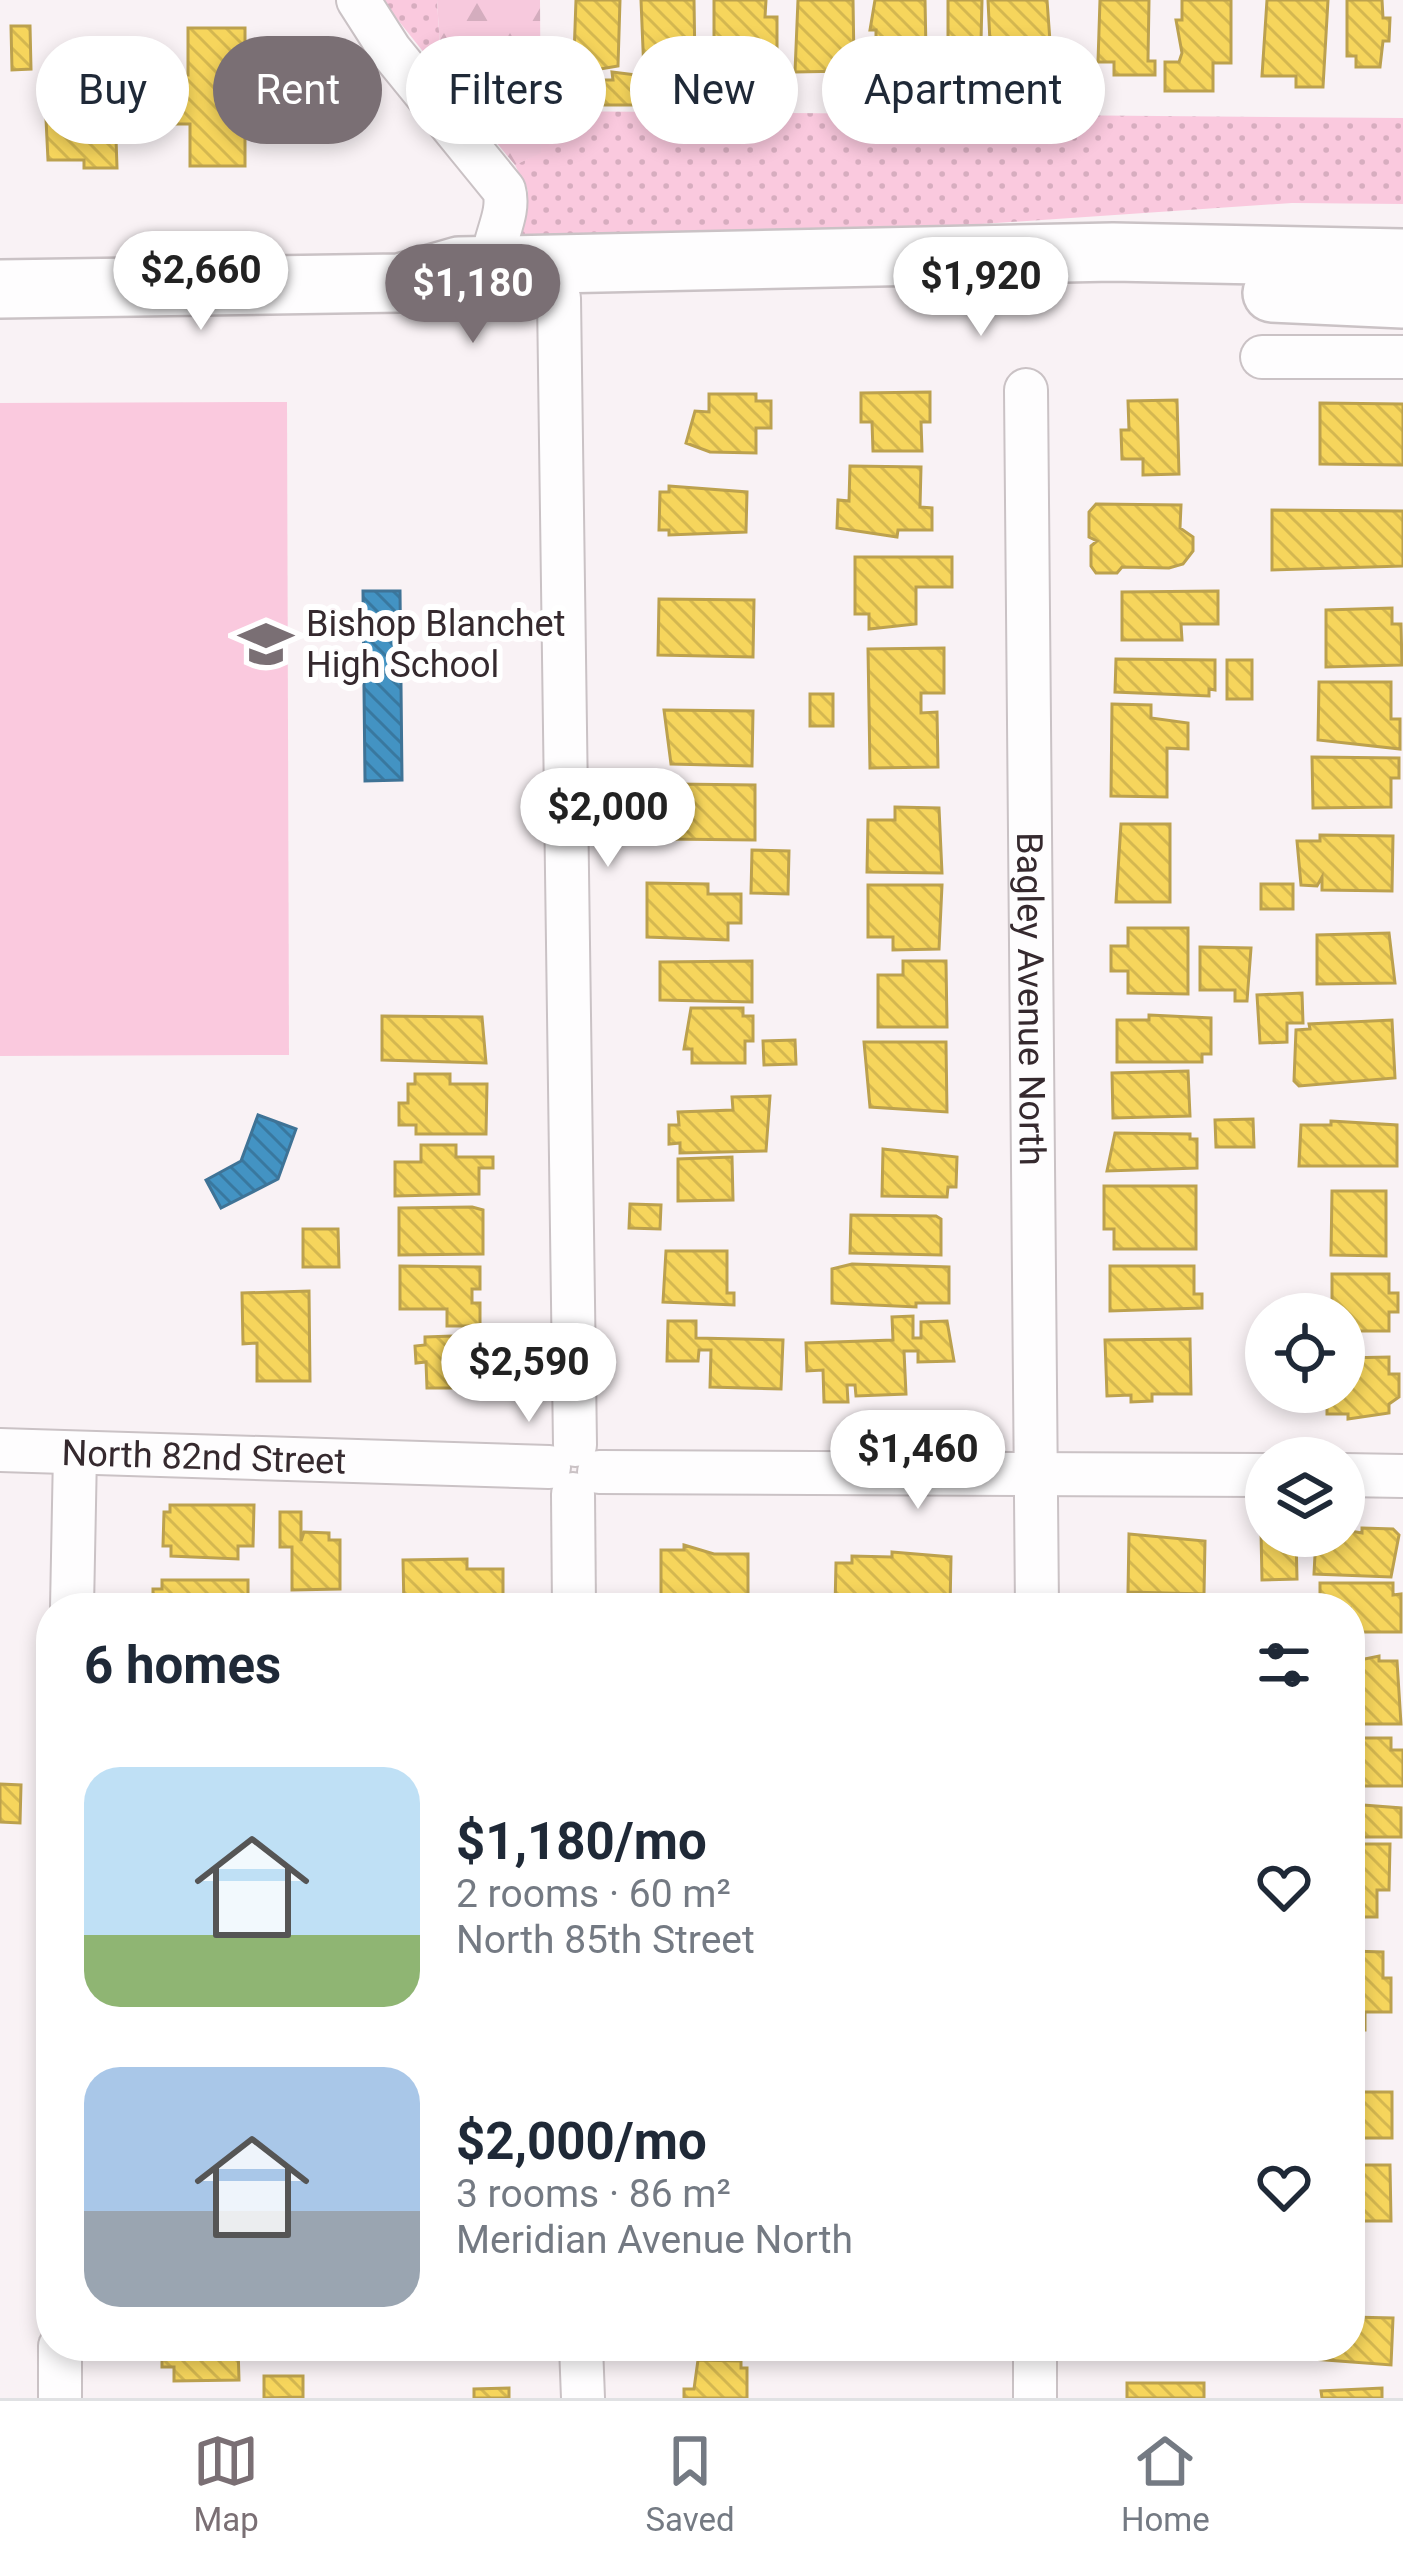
<!DOCTYPE html>
<html lang="en">
<head>
<meta charset="utf-8">
<style>
	:root { --surface:#fff; --page:#f2f2f3; --text:#1f2937; --muted:#747a83; --line:#e0e1e3; --accent:#7a6f74 }
	body { margin:0; font-family:Roboto,sans-serif; background:var(--page); color:var(--text); height:100vh; display:flex; flex-direction:column; font-size:45px; white-space:nowrap }
	* { box-sizing:border-box; margin:0 }
	p { font-size:39px; color:var(--muted) }
	.icon { flex:none; width:66px; height:66px; fill:none; stroke:currentColor; stroke-width:2; stroke-linecap:round; stroke-linejoin:round }
	.map { position:relative; flex:1; overflow:hidden }
	.drawer { position:absolute; left:36px; top:1593px; width:1329px; height:768px; display:flex; flex-direction:column; background:var(--surface); border-radius:48px; box-shadow:0 6px 18px #0003 }
	.drawer>* { flex:none }
	.hud { position:absolute; left:36px; top:36px; width:1332px; height:108px; display:flex; gap:24px }
	.buttons { position:absolute; left:1245px; top:1293px; display:grid; gap:24px }
	.buttons a { display:grid; place-items:center; width:120px; height:120px; border-radius:50%; background:var(--surface); box-shadow:0 6px 18px #0003; font-size:60px }
	.price { position:absolute; translate:-50% -102px; padding:0 27px; border-radius:42px; background:#fff; color:#222; font-size:39px; line-height:78px; filter:drop-shadow(0 3px 6px #0008) }
	.price::after { content:''; position:absolute; left:50%; top:72px; width:36px; height:27px; margin-left:-18px; background:inherit; clip-path:polygon(0 0,100% 0,50% 100%) }
	.price.selected { background:var(--accent); color:#fff }
	ul { padding:0; list-style:none }
	li { display:flex; align-items:center; gap:36px; height:300px; padding:0 48px }
	li span { display:grid; place-items:center; flex:none; width:336px; height:240px; border-radius:36px; color:#555 }
	li>.icon { margin-inline-start:auto }
	span .icon { width:144px; height:144px; fill:#fffc; stroke-width:1 }
	li b { font-size:51px }
	h2 { display:flex; justify-content:space-between; align-items:center; height:144px; padding:0 48px; font-size:51px }
	.pill { padding:0 42px; border-radius:54px; background:var(--surface); box-shadow:0 6px 18px #0003; font-size:42px; line-height:108px }
	.pill.selected { background:var(--accent); color:#fff }
	.tab-bar { display:flex; justify-content:space-around; align-items:center; height:168px; border-top:3px solid var(--line); background:var(--surface); font-size:33px; color:var(--muted) }
	.tab-bar a { display:grid; justify-items:center; gap:6px }
	.tab-bar .selected { color:var(--accent) }
	.map>svg:first-child { display:block }
	.grass { fill:url(#grass-dots) }
	.forest { fill:url(#forest-firs) }
	.park { fill:#fac9de }
	.homes { fill:url(#homes-back-hatch); stroke:#bca14e; stroke-width:3 }
	.schools { fill:url(#schools-back-hatch); stroke:#3f7396; stroke-width:3 }
	.lines { fill:none; stroke-linecap:round; stroke-linejoin:round }
	.minor-casing { stroke:#cac2c5; stroke-width:46 }
	.secondary-casing { stroke:#cac2c5; stroke-width:62 }
	.minor { stroke:#fefdfe; stroke-width:42 }
	.secondary { stroke:#fefdfe; stroke-width:57 }
	.labels { text-anchor:middle; stroke-width:12; stroke-linejoin:round; paint-order:stroke }
	.poi-label { font-size:36px; fill:#35292e; stroke:#fff; text-anchor:start }
	.street-label { font-size:36px; fill:#35292e; stroke:#fff }
</style>
</head>
<body>
<div class="map">
<svg width="1403" height="2398" viewBox="0 0 1403 2398">
	<defs>
		<pattern id="grass-dots" width="8" height="8" patternUnits="userSpaceOnUse" patternTransform="scale(3)"><rect width="8" height="8" fill="#fac9de"/><path d="M2 2h.1M6 6h.1" fill="none" stroke="#d7adbf" stroke-width="1.8" stroke-linecap="round"/></pattern>
		<pattern id="forest-firs" width="22" height="20" patternUnits="userSpaceOnUse" patternTransform="scale(3)"><rect width="22" height="20" fill="#f7c9dd"/><path d="M5 1l3.5 6h-7zM16 11l3.5 6h-7z" fill="#d4adbe"/></pattern>
		<pattern id="homes-back-hatch" width="6" height="6" patternUnits="userSpaceOnUse" patternTransform="scale(3)"><rect width="6" height="6" fill="#f6d55c"/><path d="M-1 5l2 2M0 0l6 6M5-1l2 2" fill="none" stroke="#d4b750"/></pattern>
		<pattern id="schools-back-hatch" width="6" height="6" patternUnits="userSpaceOnUse" patternTransform="scale(3)"><rect width="6" height="6" fill="#4393c3"/><path d="M-1 5l2 2M0 0l6 6M5-1l2 2" fill="none" stroke="#39789f"/></pattern>
	</defs>
	<rect width="100%" height="100%" fill="#f9f2f5"/>
	<path class="grass" d="M382,0H437L440,47L476,86L475,102L468,108Z
		M540,111L1403,118V204L1292,203L702,243L516,245L528,191L515,165L541,152Z"/>
	<path class="forest" d="M437,0H540L541,153L515,165L468,108L479,92L440,47Z"/>
	<path class="park" d="M287,402L289,1055L0,1056V403Z"/>
	<path class="homes" d="M576,0H620L618,66L594,70L587,84L564,83L559,69H552V61L574,56Z
		M641,0H694L695,66L644,73Z
		M714,0H766L765,17H777V50H765V65L720,64V50H714Z
		M798,0H853L854,62H849V71L795,72Z
		M875,0H925L926,51L876,52V30H870Z
		M948,0H982L980,83L948,84Z
		M988,0H1047L1052,69L1017,70V84L992,85Z
		M1100,0H1149L1148,61H1155V75H1114V62H1098Z
		M1182,0H1231V63H1213V91H1165V62H1179L1182,53L1176,20H1182Z
		M1267,0H1328L1323,87H1296V76H1262Z
		M1347,0H1382L1383,18H1390L1389,41H1383L1380,67H1356V56H1347Z
		M11,26H30L31,69L12,70Z
		M188,28H245V166H190V124H168V75H188Z
		M612,72L661,78V105H597V80H613Z
		M44,78H114L117,168H84V160H48Z
		M930,392V422H921L922,451H873L872,422H861V393Z
		M709,394H756V401H771V428H756V453L710,452L686,443L695,411L709,412Z
		M1177,400L1179,474L1143,475V459H1122L1121,430H1129L1128,401Z
		M1320,403L1403,404V465L1320,464Z
		M850,466L921,467L920,507L932,508V530H898L897,537L837,528L838,500L849,501Z
		M669,486L747,492L746,532L669,535V530H659L660,492H669Z
		M1096,504L1181,505L1180,528L1193,537V551L1183,564L1169,568L1122,567L1117,573H1096L1091,566V546L1097,541L1089,537V512Z
		M1272,510L1403,511V566L1272,570Z
		M855,557H952V587H916V624L869,629V614H855Z
		M1218,591V624H1181L1182,640H1122V592Z
		M659,599L754,600L753,657L658,655Z
		M1392,608V624H1401L1402,665L1326,667V610Z
		M944,648V693H921V713L937,712L938,767L870,768L868,649Z
		M1116,659L1215,660V690L1209,689V696L1115,692Z
		M1227,660H1252V699H1227Z
		M1319,682H1391V719H1400V749L1318,740Z
		M810,694H833V726H810Z
		M1112,704L1151,705V718L1188,723V749L1167,748V797L1111,796Z
		M664,710L753,711L752,766L671,764Z
		M1312,757L1399,758V778H1391V807L1313,808Z
		M674,784L755,785V840L666,839L667,799H674Z
		M895,807L939,808L942,873L867,872L868,820H895Z
		M1121,824H1170V902H1116Z
		M1320,835L1393,836L1392,891L1322,890V877L1317,886L1301,885L1297,841H1320Z
		M752,850L789,851L788,894L751,893Z
		M647,883L708,884V894H741V923H728V940L647,937Z
		M1261,884H1293V909H1261Z
		M868,885H942L939,949L893,950V937H868Z
		M1128,928H1188V994L1128,993V971H1111V946H1128Z
		M1389,933L1395,983L1317,984V935Z
		M1200,947L1251,948L1247,1001H1235V990H1200Z
		M752,961V1002L660,1000V962Z
		M903,961H946L947,1027H878V975H903Z
		M1302,993L1303,1023H1287V1042L1260,1043L1257,995Z
		M691,1008H743V1016H753V1041H745V1063H692V1049H684Z
		M1149,1015L1211,1018V1054H1202V1062H1117V1020H1149Z
		M382,1016L482,1017L486,1063L382,1060Z
		M1392,1020L1395,1078L1299,1086L1294,1081L1296,1030L1310,1029L1309,1024Z
		M795,1040L796,1064L764,1065L763,1041Z
		M864,1042H946L947,1112L870,1107Z
		M1188,1071L1190,1116L1113,1118L1112,1073Z
		M415,1074H450V1084H487L486,1134H416V1125H399V1103H408V1084H415Z
		M770,1096L766,1151L680,1153V1143L669,1144V1125H679L678,1112L733,1110L732,1097Z
		M1253,1119L1254,1147H1216L1215,1120Z
		M1331,1121L1397,1125V1166H1299L1301,1125H1331Z
		M1115,1133L1190,1134V1139H1197V1168L1107,1171Z
		M421,1145H456V1157H493V1168H479V1194L395,1196V1162H421Z
		M883,1149L957,1157L956,1187H948L947,1197L882,1196Z
		M732,1157L733,1200L678,1201V1159Z
		M1104,1186H1196V1249H1114V1229H1104Z
		M1332,1191H1386V1256L1331,1255Z
		M630,1204L661,1205L660,1229L629,1228Z
		M472,1207L483,1210V1254L399,1255V1208Z
		M851,1215L936,1216L941,1219V1255L850,1253Z
		M303,1229H338L339,1267H303Z
		M666,1251H727V1293H734V1305L663,1302Z
		M852,1264L949,1267V1303H916V1307L832,1303V1269Z
		M400,1266L480,1267V1289H472V1303H480V1326H447V1309H400Z
		M1110,1266H1194V1294H1202V1308L1110,1311Z
		M1332,1274H1389V1293H1398V1312H1389V1331H1344V1314H1332Z
		M309,1291L310,1381H257V1343L243,1344L242,1293Z
		M913,1316V1338H921V1322L947,1321L954,1361L918,1362V1351H904L906,1394L856,1396L855,1385H847L848,1402H824L823,1370L807,1371L806,1343L893,1340L892,1317Z
		M668,1321H696V1338L783,1340L781,1389L710,1387L711,1350H699L698,1361H667Z
		M482,1335L483,1378L461,1379V1388H427L426,1362L416,1363L415,1346L425,1345V1337Z
		M1190,1339L1191,1394H1152V1401L1131,1402V1395L1107,1396L1105,1340Z
		M1389,1357V1374H1399V1397L1389,1404V1413L1348,1419V1414H1327V1392H1344V1358Z
		M170,1505H254L253,1546H238V1559L171,1556V1546H163L164,1512H170Z
		M280,1512H301V1541L304,1532L329,1533V1540H340V1589L292,1590V1547H280Z
		M1362,1528L1393,1529L1399,1535L1391,1577L1314,1574L1316,1536H1344V1530L1362,1533Z
		M1261,1531L1266,1536H1296L1297,1579L1262,1580Z
		M1129,1534L1205,1541L1204,1594L1128,1592Z
		M684,1545L714,1554H748V1598H661V1550H684Z
		M892,1552L951,1557L950,1608H835L836,1563H852V1556L892,1557Z
		M467,1559V1569H503V1607L404,1608L403,1560Z
		M162,1580H248V1608H163V1600H153V1589H162Z
		M1320,1583H1393V1595L1401,1594V1632H1350V1608H1320Z
		M1379,1656V1661H1397L1401,1724H1350V1662Z
		M1350,1738H1391V1750H1403V1786H1350Z
		M0,1784L21,1785L20,1823L0,1822Z
		M1350,1804L1401,1808V1837H1350Z
		M1350,1844H1390L1389,1890H1377V1917H1350Z
		M1350,1951L1383,1952V1978H1391V2012H1365V2030H1350Z
		M1350,2092H1392V2138H1356L1350,2144Z
		M1350,2165H1390L1391,2221H1350Z
		M1350,2264L1353,2282H1362V2296H1353V2312Z
		M1350,2317L1393,2318L1391,2365L1300,2358L1301,2346H1350Z
		M162,2346H238L239,2380L174,2381V2367H162Z
		M438,2346H505L504,2358L438,2356Z
		M1119,2346H1186V2358L1125,2359V2348Z
		M698,2360L741,2361V2368H747V2398H684V2389H694Z
		M264,2376H303V2397L264,2398Z
		M1127,2383H1204V2398H1127Z
		M509,2388V2398H474V2389Z
		M1382,2388V2398H1322L1321,2391Z"/>
	<path class="schools" d="M363,591H400L402,780L365,781Z
		M258,1115L296,1129L278,1179L221,1208L206,1180L241,1161Z"/>
	<g class="lines">
		<defs>
			<g id="minor">
				<path d="M358,0L390,50L504,190C511,214 492,240 492,266"/>
				<path d="M559,298L575,1445"/>
				<path d="M1262,357H1403"/>
				<path id="s1" d="M1026,390L1037,1608"/>
				<path id="s2" d="M0,1450L549,1467"/>
				<path d="M599,1472L1266,1475"/>
				<path d="M1344,1475L1403,1476"/>
				<path d="M573,1494L574,1608"/>
				<path d="M72,1608L75,1453"/>
				<path d="M581,2346L583,2398"/>
				<path d="M60,2398V2346"/>
				<path d="M1035,2398V2346"/>
			</g>
			<path id="secondary" d="M0,289L400,283L459,266L1113,252L1403,258
				M1272,293L1403,299"/>
		</defs>
		<use href="#minor" class="minor-casing"/>
		<use href="#secondary" class="secondary-casing"/>
		<use href="#minor" class="minor"/>
		<use href="#secondary" class="secondary"/>
	</g>
	<defs>
		<symbol id="school-bare" viewBox="-9 -9 18 18"><path d="M0-5L7-2L0 1L-7-2ZM-4 1L0 2.5L4 1V4Q0 6-4 4Z" fill="#7a6f74" stroke="#fff" stroke-width="2.5" paint-order="stroke"/></symbol>
	</defs>
	<g fill-rule="evenodd">
		<use href="#school-bare" x="228" y="606" width="76" height="76"/>
	</g>
	<g class="labels">
		<g class="poi-label">
			<text x="306" y="636">Bishop Blanchet<tspan x="306" dy="41">High School</tspan></text>
		</g>
		<g class="street-label">
			<text dy="13" stroke="none"><textPath href="#s1" startOffset="609">Bagley Avenue North</textPath></text>
			<text dy="13" stroke="none"><textPath href="#s2" startOffset="204">North 82nd Street</textPath></text>
		</g>
	</g>
</svg>
<div class="buttons">
<a><svg class="icon" aria-label="locate" viewBox="0 0 24 24"><circle cx="12" cy="12" r="6"/><path d="M12 2v4M12 18v4M2 12h4M18 12h4"/></svg></a>
<a><svg class="icon" aria-label="layers" viewBox="0 0 24 24"><path d="M12 4l9 5-9 5-9-5zM3 14l9 5 9-5"/></svg></a>
</div>
<b class="price" style="left:201px;top:333px">$2,660</b>
<b class="price" style="left:981px;top:339px">$1,920</b>
<b class="price selected" style="left:473px;top:346px">$1,180</b>
<b class="price" style="left:608px;top:870px">$2,000</b>
<b class="price" style="left:529px;top:1425px">$2,590</b>
<b class="price" style="left:918px;top:1512px">$1,460</b>
<div class="hud">
<a class="pill">Buy</a>
<a class="pill selected">Rent</a>
<a class="pill">Filters</a>
<a class="pill">New</a>
<a class="pill">Apartment</a>
</div>
<section class="drawer">
<h2>6 homes<svg class="icon" aria-label="filters" viewBox="0 0 24 24"><path d="M4 7h16M4 17h16"/><circle cx="9" cy="7" r="2"/><circle cx="15" cy="17" r="2"/></svg></h2>
<ul>
<li><span style="background:linear-gradient(#bfe0f5 70%,#8fb573 0)"><svg class="icon" aria-label="home" viewBox="0 0 24 24"><path d="M3 11l9-7 9 7M6 9v11h12V9"/></svg></span><div><b>$1,180/mo</b><p>2 rooms · 60 m²</p><p>North 85th Street</p></div><svg class="icon" aria-label="heart" viewBox="0 0 24 24"><path d="M12 20l-8-8c-3-5 5-10 8-4 3-6 11-1 8 4z"/></svg></li>
<li><span style="background:linear-gradient(#a9c7e8 60%,#9aa5b1 0)"><svg class="icon" aria-label="home" viewBox="0 0 24 24"><path d="M3 11l9-7 9 7M6 9v11h12V9"/></svg></span><div><b>$2,000/mo</b><p>3 rooms · 86 m²</p><p>Meridian Avenue North</p></div><svg class="icon" aria-label="heart" viewBox="0 0 24 24"><path d="M12 20l-8-8c-3-5 5-10 8-4 3-6 11-1 8 4z"/></svg></li>
</ul>
</section>
</div>
<nav class="tab-bar">
<a class="selected"><svg class="icon" aria-label="map" viewBox="0 0 24 24"><path d="M3 6l6-2 6 2 6-2v14l-6 2-6-2-6 2zM9 4v14M15 6v14"/></svg>Map</a>
<a><svg class="icon" aria-label="saved" viewBox="0 0 24 24"><path d="M7 4h10v16l-5-4-5 4z"/></svg>Saved</a>
<a><svg class="icon" aria-label="home" viewBox="0 0 24 24"><path d="M3 11l9-7 9 7M6 9v11h12V9"/></svg>Home</a>
</nav>
</body>
</html>
